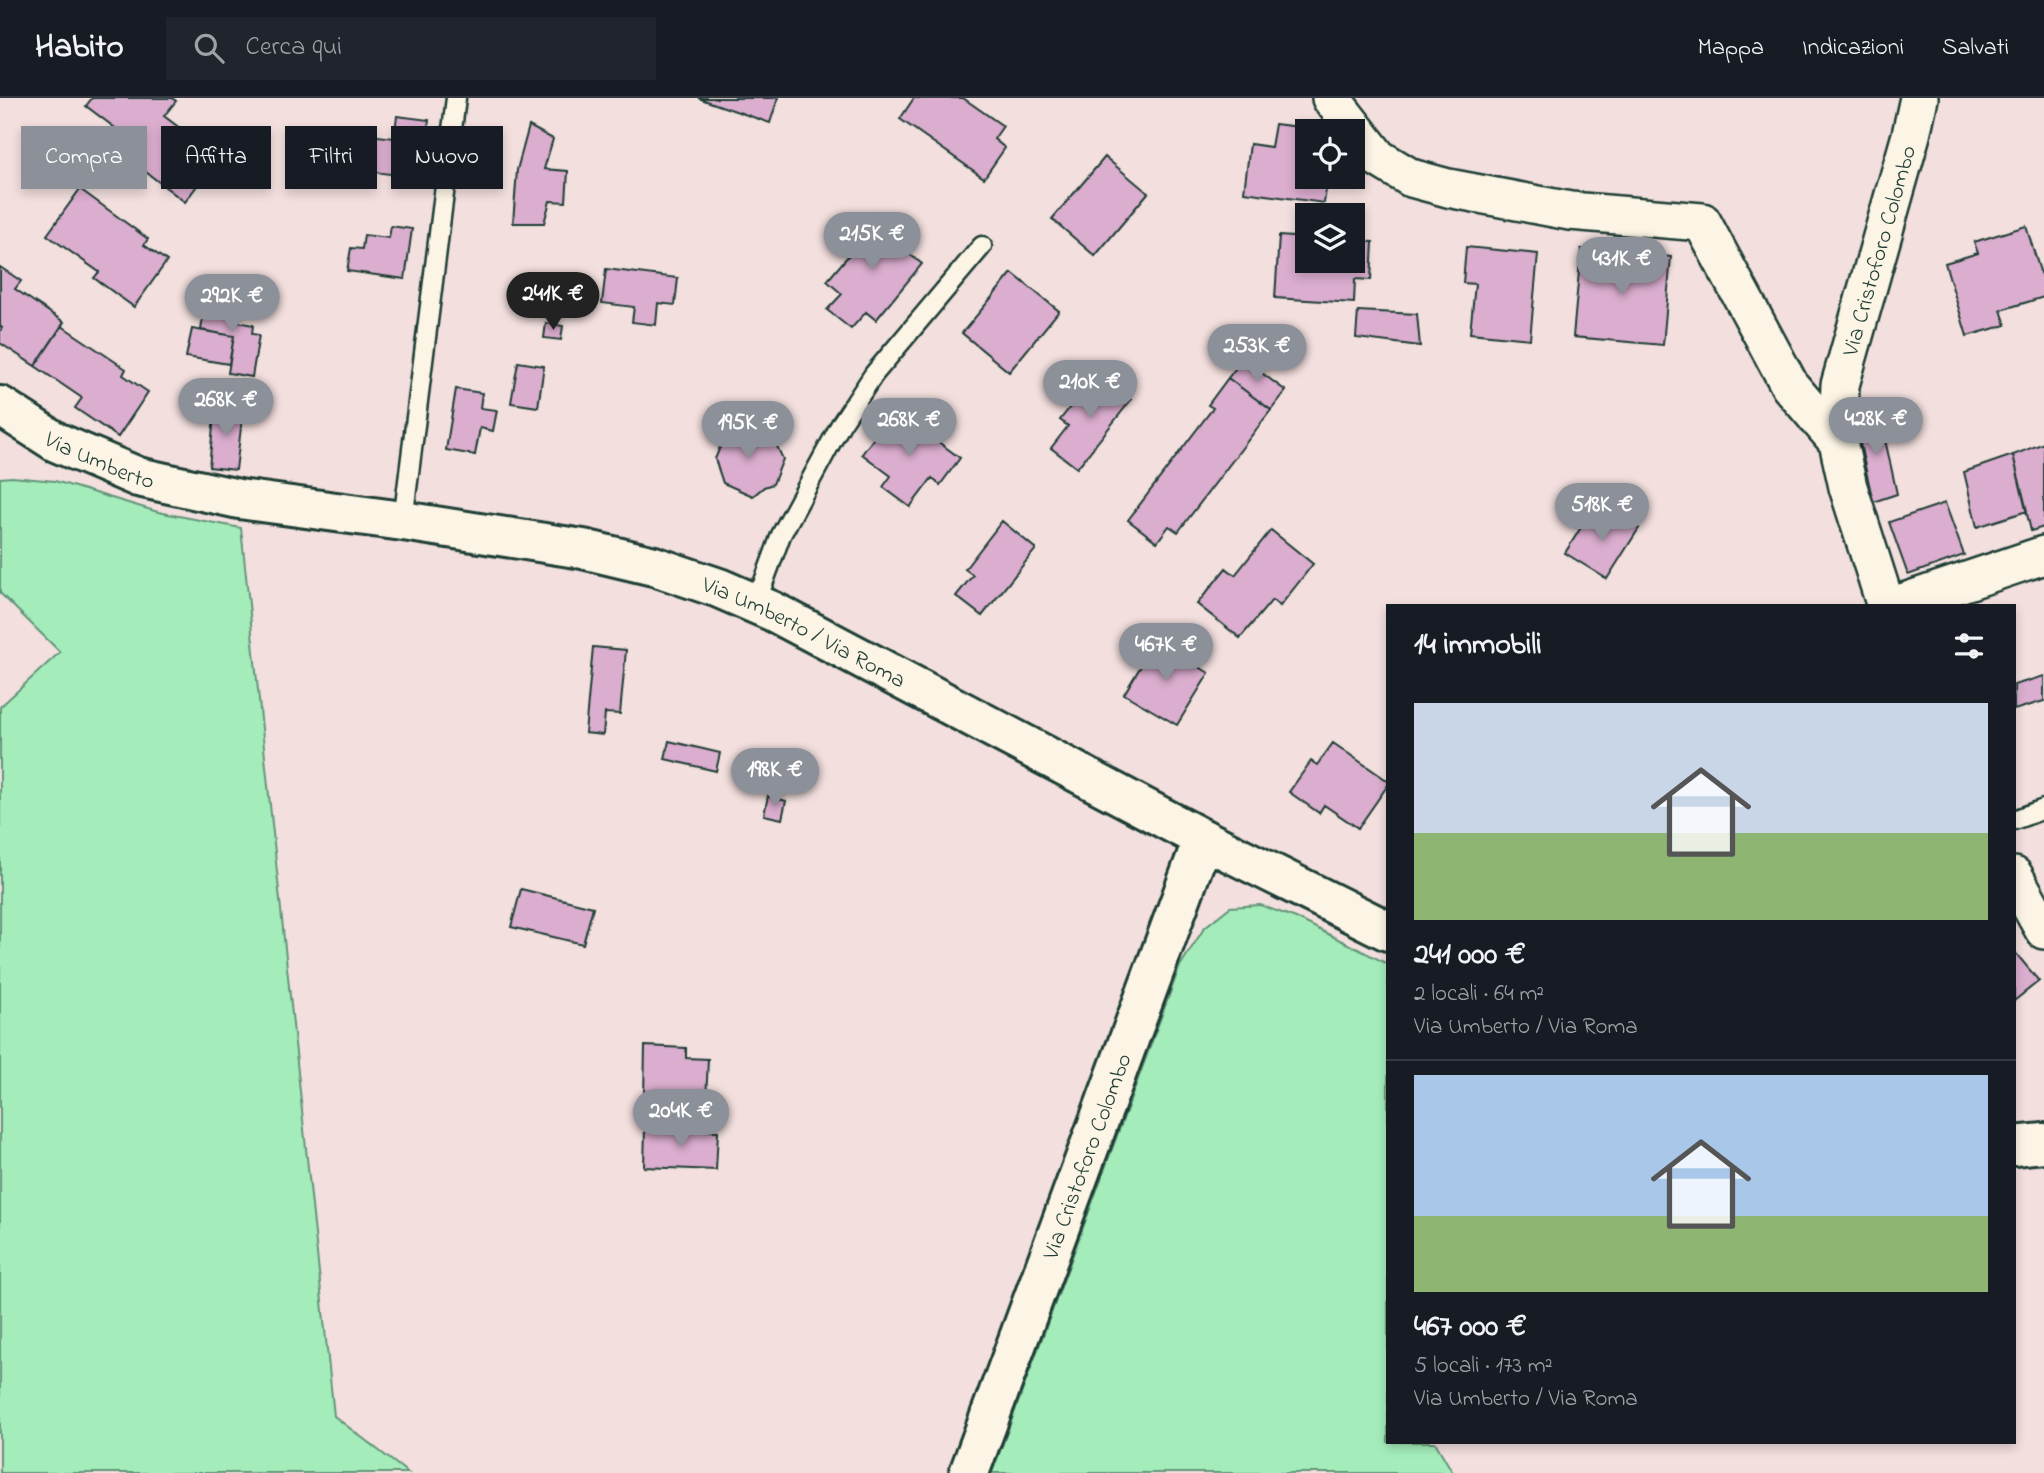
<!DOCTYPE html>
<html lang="it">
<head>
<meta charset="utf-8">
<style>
	:root { --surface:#171b24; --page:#20242c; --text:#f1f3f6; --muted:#9ea1a6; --line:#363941; --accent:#8c9099 }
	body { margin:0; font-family:"Indie Flower",sans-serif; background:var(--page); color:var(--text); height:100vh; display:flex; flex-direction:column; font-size:26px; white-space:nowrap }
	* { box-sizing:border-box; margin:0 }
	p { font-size:23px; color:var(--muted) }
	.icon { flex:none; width:38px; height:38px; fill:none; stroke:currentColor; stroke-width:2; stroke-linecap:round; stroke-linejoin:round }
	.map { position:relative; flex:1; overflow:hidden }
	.details { position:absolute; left:1386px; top:506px; width:630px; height:840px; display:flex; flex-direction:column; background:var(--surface); border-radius:0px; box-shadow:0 4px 10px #0003 }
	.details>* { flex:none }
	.banner { position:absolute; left:21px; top:28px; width:665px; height:63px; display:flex; gap:14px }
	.tools { position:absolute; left:1295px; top:21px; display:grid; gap:14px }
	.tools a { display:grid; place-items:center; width:70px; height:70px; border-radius:0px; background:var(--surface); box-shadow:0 4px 10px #0003; font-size:35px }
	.price { position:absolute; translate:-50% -60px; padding:0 16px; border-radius:24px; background:var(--accent); color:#fff; font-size:23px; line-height:46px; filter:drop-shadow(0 2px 4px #0008) }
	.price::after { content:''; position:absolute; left:50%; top:42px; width:21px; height:16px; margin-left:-10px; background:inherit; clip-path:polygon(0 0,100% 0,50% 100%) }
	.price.on { background:#222; color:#fff }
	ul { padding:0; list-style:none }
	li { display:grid; align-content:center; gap:14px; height:371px; padding:0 28px }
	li+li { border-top:2px solid var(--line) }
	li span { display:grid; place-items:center; height:217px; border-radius:0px; color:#555 }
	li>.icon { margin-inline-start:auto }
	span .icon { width:126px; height:126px; fill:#fffc; stroke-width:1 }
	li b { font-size:30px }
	h2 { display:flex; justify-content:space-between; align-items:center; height:84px; padding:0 28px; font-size:30px }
	.chip { padding:0 24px; border-radius:0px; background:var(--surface); box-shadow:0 4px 10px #0003; font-size:24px; line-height:63px }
	.chip.on { background:var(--accent); color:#fff }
	header { display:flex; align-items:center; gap:42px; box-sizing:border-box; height:98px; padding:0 35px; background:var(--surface); border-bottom:2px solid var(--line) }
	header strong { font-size:33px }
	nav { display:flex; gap:38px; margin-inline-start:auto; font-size:24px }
	.search { width:490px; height:63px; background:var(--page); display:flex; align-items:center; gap:18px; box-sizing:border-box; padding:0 24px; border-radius:0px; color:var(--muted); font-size:26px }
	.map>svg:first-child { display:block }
	.green { fill:#a4edbb; stroke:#629578; stroke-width:2 }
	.building { fill:#dbadcf; stroke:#1f3d34; stroke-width:2 }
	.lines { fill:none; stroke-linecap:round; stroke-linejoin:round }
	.lane-casing { stroke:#1f3d34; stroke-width:23 }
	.street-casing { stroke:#1f3d34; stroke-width:42 }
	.secondary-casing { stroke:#1f3d34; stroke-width:44 }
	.lane { stroke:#fcf5e5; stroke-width:18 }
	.street { stroke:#fcf5e5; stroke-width:37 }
	.secondary { stroke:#fcf5e5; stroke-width:38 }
	.labels { text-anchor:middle; stroke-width:6; stroke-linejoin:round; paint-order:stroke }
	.street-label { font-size:23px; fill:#1f3d34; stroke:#fcf5e5 }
</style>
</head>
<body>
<header>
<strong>Habito</strong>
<div class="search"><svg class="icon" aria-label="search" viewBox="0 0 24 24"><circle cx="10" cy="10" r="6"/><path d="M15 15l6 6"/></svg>Cerca qui</div>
<nav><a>Mappa</a><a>Indicazioni</a><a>Salvati</a></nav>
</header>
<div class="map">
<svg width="2044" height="1375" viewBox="0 0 2044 1375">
	<rect width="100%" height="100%" fill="#f2dfde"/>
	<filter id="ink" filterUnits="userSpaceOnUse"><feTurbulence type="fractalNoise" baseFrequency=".0143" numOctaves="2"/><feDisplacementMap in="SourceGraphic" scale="14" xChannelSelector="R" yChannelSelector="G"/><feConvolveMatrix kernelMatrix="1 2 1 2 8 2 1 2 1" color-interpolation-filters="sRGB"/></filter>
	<g filter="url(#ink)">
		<path class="green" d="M12,379L55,383L158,414L241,430L334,1318L408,1375H0V609L60,554L0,495V380Z
			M1260,807L1296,820L1388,866V1344H1435L1453,1375H992L1180,868L1205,829L1230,809Z"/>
		<path class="building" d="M92,0H172L176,3L164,18L218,59L185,104L129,61L139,48L86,8Z
			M698,0H778L770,25Z
			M914,0H963L1003,28L994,41L1005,50L984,80L900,21Z
			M397,18L429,22L421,80L358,72L362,36L394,40Z
			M1275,26L1307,30V79H1328L1324,105L1244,94L1250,46L1271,49Z
			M529,28L553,41L544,71L568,73L566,104L550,103L544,125H513L517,72Z
			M1105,59L1148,95L1095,158L1052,121Z
			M80,91L148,141L144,147L167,163L134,209L94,180L99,174L47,137Z
			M875,114L913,146L907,154L922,166L876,222L866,214L851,231L827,212L842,196L827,183L859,145L853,140Z
			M391,128L412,131L405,181L347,173L351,150L362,151L364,137L389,140Z
			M2026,128L2044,186V199L2001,212L2006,227L1967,238L1945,165L1978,155L1974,144Z
			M1279,138L1307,140V163H1353V143L1373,144L1371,182L1355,181L1354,205L1275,200Z
			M1466,149L1538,156L1530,241L1470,235L1475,186L1463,185Z
			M1581,151L1671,159L1663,247L1573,239Z
			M0,169L21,183L15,191L64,224L35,268L0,245V233L2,230L0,228Z
			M606,171L678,180L675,207L658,205L656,227L632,224L634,209L602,205Z
			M1012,175L1059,213L1009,274L962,235Z
			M206,199L241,205L238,224L253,227L252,236L259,237L252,279L228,275L234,238L201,232Z
			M1358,213L1417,216L1420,248L1356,240Z
			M546,225L563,228L561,242L544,240Z
			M62,228L126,271L123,277L148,294L118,339L75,310L82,300L35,268Z
			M192,231L234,238L229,266L186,259Z
			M1243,261L1286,293L1271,312L1228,280Z
			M518,264L544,268L538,309L511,305Z
			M1097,275L1131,302L1077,370L1051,350L1068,328L1060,322Z
			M1228,280L1271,312L1178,434L1169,428L1157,444L1128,422L1213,310L1208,307Z
			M456,291L482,295L480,310L497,312L493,333L480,330L475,357L446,352Z
			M215,308L243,312L236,372L209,369Z
			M895,312L960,360L940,387L932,380L910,409L883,389L891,378L862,356Z
			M1879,314L1897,396L1873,404L1855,323Z
			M744,330L774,342L783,361L773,386L764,389L753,398L723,385L715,361L725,337Z
			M2044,345V429L2031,433L2013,357Z
			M2013,357L2027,413L1977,429L1964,374Z
			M1945,405L1964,457L1908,477L1889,424Z
			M1611,413L1639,430L1607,481L1565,455L1590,415L1604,424Z
			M1002,423L1036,451L982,518L956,498L973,477L965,471Z
			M1271,432L1313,466L1280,508L1272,502L1240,540L1197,506L1226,470L1235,477Z
			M1156,543L1209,575L1177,627L1124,596Z
			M593,549L626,552L620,616L605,615L603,637L585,635Z
			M2044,578V603L2014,612V587Z
			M669,643L720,655L716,673L665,661Z
			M1333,645L1388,683V687L1358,730L1324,707L1319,715L1289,694L1311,663L1317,667Z
			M768,698L786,703L782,721L764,717Z
			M521,791L593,809L583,846L511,829Z
			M2014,853L2039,883L2014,903Z
			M645,948L686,950V960L708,961L706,1002L644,1000Z
			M645,1030L718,1033L716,1072L644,1069Z"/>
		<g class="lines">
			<defs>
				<path id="lane" d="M403,423L456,0
					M756,505L781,437L841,326L874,276L982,148
					M2014,722L2044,711"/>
				<g id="street">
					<path d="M1331,0L1378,60L1411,80L1448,90L1570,113L1702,124L1790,288L1838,344"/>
					<path id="s1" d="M1886,508L1848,389L1838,344L1840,287L1911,37L1919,0"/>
					<path d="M1893,508L2044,457"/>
					<path d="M2014,778L2044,832"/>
				</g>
				<g id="secondary">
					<path id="s2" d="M0,308L56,344L138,379L239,401L403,423L583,451L654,468L719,490L772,513L1203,741L1388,833"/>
					<path d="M2014,1048L2044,1045"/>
					<path id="s3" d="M969,1375L1203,741"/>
				</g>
			</defs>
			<use href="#lane" class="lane-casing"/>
			<use href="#street" class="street-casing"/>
			<use href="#secondary" class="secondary-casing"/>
			<use href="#lane" class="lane"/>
			<use href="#street" class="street"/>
			<use href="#secondary" class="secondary"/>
		</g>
	</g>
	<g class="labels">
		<g class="street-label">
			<text dy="8" stroke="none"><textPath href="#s1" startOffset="368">Via Cristoforo Colombo</textPath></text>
			<text dy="8" stroke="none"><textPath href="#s2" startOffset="114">Via Umberto</textPath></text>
			<text dy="8" stroke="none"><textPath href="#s2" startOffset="844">Via Umberto / Via Roma</textPath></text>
			<text dy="8" stroke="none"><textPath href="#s3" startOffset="338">Via Cristoforo Colombo</textPath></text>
		</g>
	</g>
</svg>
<div class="tools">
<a><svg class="icon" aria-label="locate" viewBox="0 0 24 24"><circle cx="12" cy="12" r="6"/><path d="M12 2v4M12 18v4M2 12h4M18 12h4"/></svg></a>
<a><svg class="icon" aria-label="layers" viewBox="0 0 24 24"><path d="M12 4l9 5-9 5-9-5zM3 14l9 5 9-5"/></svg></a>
</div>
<b class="price" style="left:872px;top:174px">215K €</b>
<b class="price" style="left:1622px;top:199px">431K €</b>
<b class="price on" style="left:553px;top:234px">241K €</b>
<b class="price" style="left:232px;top:236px">292K €</b>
<b class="price" style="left:1257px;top:286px">253K €</b>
<b class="price" style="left:1090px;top:322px">210K €</b>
<b class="price" style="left:226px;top:340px">268K €</b>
<b class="price" style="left:1876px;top:359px">428K €</b>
<b class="price" style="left:909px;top:360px">268K €</b>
<b class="price" style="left:748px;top:363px">195K €</b>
<b class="price" style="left:1602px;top:445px">518K €</b>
<b class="price" style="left:1166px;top:585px">467K €</b>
<b class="price" style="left:775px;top:710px">198K €</b>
<b class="price" style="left:681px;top:1051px">204K €</b>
<div class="banner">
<a class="chip on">Compra</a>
<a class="chip">Affitta</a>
<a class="chip">Filtri</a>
<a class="chip">Nuovo</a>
</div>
<section class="details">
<h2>14 immobili<svg class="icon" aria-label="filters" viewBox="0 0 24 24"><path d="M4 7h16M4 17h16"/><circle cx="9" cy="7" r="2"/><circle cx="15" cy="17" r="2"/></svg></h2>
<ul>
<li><span style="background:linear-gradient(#c9d6e8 60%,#8fb573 0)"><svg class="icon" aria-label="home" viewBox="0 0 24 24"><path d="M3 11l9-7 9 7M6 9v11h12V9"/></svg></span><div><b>241 000 €</b><p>2 locali · 64 m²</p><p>Via Umberto / Via Roma</p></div></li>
<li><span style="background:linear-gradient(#a9c7e8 65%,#8fb573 0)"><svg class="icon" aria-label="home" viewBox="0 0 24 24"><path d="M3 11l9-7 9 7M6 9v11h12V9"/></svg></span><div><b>467 000 €</b><p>5 locali · 173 m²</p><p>Via Umberto / Via Roma</p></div></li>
</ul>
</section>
</div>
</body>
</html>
